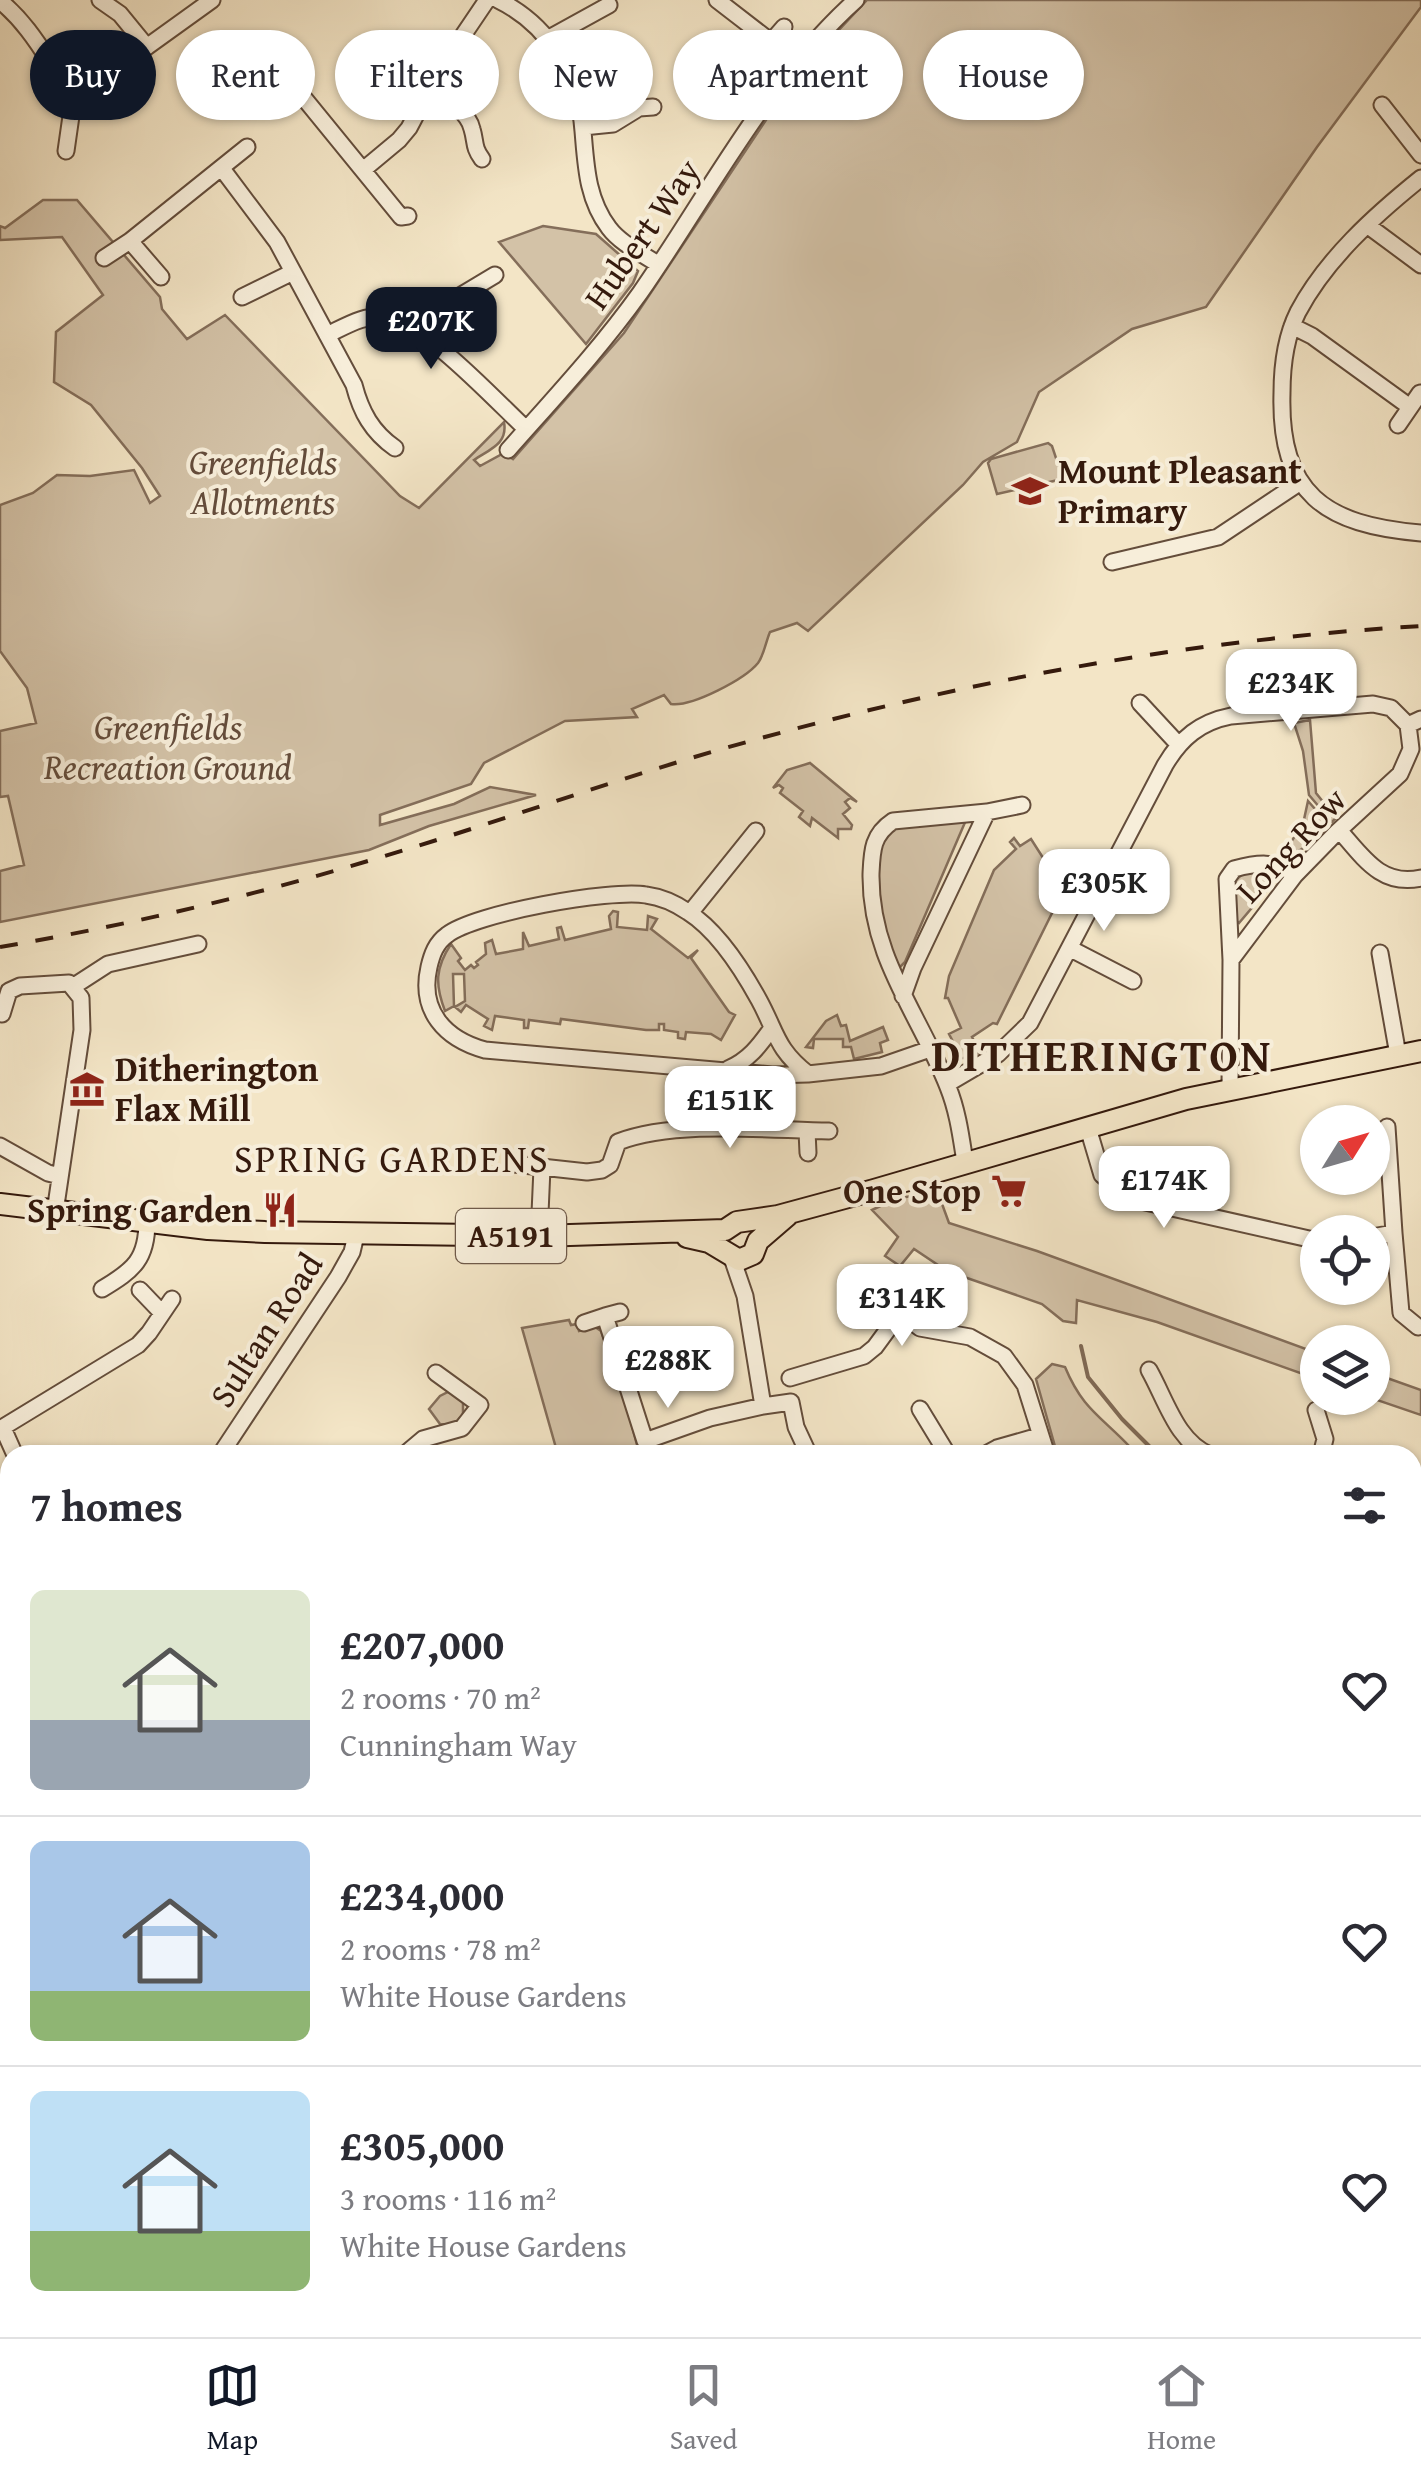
<!DOCTYPE html>
<html lang="en">
<head>
<meta charset="utf-8">
<style>
	:root { --surface:#fff; --page:#f7f7f7; --text:#2b2b33; --muted:#7c7c81; --line:#e1e1e2; --accent:#111827 }
	body { margin:0; font-family:"Gentium Book Plus",serif; background:var(--page); color:var(--text); height:100vh; display:flex; flex-direction:column; font-size:38px; white-space:nowrap }
	* { box-sizing:border-box; margin:0 }
	p { font-size:32px; color:var(--muted) }
	.icon { flex:none; width:55px; height:55px; fill:none; stroke:currentColor; stroke-width:2; stroke-linecap:round; stroke-linejoin:round }
	.map { position:relative; flex:1; overflow:hidden }
	.drawer { position:absolute; left:0px; top:1445px; width:1422px; height:892px; display:flex; flex-direction:column; background:var(--surface); border-radius:30px 30px 0 0; box-shadow:0 2px 8px #0004 }
	.drawer>* { flex:none }
	.top-card { position:absolute; left:30px; top:30px; width:1362px; height:90px; display:flex; gap:20px }
	.needle { width:65px; rotate:53deg }
	.controls { position:absolute; left:1300px; top:1105px; display:grid; gap:20px }
	.controls a { display:grid; place-items:center; width:90px; height:90px; border-radius:50%; background:var(--surface); box-shadow:0 2px 8px #0004; font-size:50px }
	.price { position:absolute; translate:-50% -85px; padding:0 22px; border-radius:20px; background:#fff; color:#222; font-size:32px; line-height:65px; filter:drop-shadow(0 2px 5px #0008) }
	.price::after { content:''; position:absolute; left:50%; top:60px; width:30px; height:22px; margin-left:-15px; background:inherit; clip-path:polygon(0 0,100% 0,50% 100%) }
	.price.active { background:var(--accent); color:#fff }
	ul { padding:0; list-style:none }
	li { display:flex; align-items:center; gap:30px; height:250px; padding:0 30px }
	li+li { border-top:2px solid var(--line) }
	li span { display:grid; place-items:center; flex:none; width:280px; height:200px; border-radius:15px; color:#555 }
	li>.icon { margin-inline-start:auto }
	span .icon { width:120px; height:120px; fill:#fffc; stroke-width:1 }
	li b { font-size:42px }
	h2 { display:flex; justify-content:space-between; align-items:center; height:120px; padding:0 30px; font-size:42px }
	.chip { padding:0 35px; border-radius:45px; background:var(--surface); box-shadow:0 2px 8px #0004; font-size:35px; line-height:90px }
	.chip.active { background:var(--accent); color:#fff }
	.tabs { display:flex; justify-content:space-around; align-items:center; height:140px; border-top:2px solid var(--line); background:var(--surface); font-size:28px; color:var(--muted) }
	.tabs a { display:grid; justify-items:center; gap:5px }
	.tabs .active { color:var(--accent) }
	.map>svg:first-child { display:block }
	.green { fill:#d3c2a7; stroke:#846e5a; stroke-width:2.5 }
	.water { fill:#b2a087; stroke:#806a56; stroke-width:2.5 }
	.lines { fill:none; stroke-linecap:round; stroke-linejoin:round }
	.stream { stroke:#806a56; stroke-width:4 }
	.minor-casing { stroke:#644d3b; stroke-width:19 }
	.major-casing { stroke:#351a0d; stroke-width:24 }
	.minor { stroke:#f7eeda; stroke-width:15 }
	.major { stroke:#f3e5c6; stroke-width:20 }
	.rail { stroke:#351a0d; stroke-width:4; stroke-dasharray:18 18; stroke-linecap:butt }
	.labels { text-anchor:middle; stroke-width:8; stroke-linejoin:round; paint-order:stroke }
	.shield { fill:#f7eeda; stroke:#6f5a4a; stroke-width:2.5 }
	.shield-label { font-size:32px; font-weight:bold; fill:#351a0d }
	.street-label { font-size:35px; fill:#351a0d; stroke:#f7eeda }
	.park-label { font-size:35px; font-style:italic; fill:#644c3b; stroke:#f7eeda }
	.poi-label { font-size:35px; font-weight:bold; fill:#351a0d; stroke:#f7eeda; text-anchor:start }
	.neighbourhood-label { font-size:38px; letter-spacing:2.5px; fill:#351a0d; stroke:#f7eeda }
	.district-label { font-size:45px; font-weight:bold; letter-spacing:2.5px; fill:#351a0d; stroke:#f7eeda }
</style>
</head>
<body>
<div class="map">
<svg width="1421" height="2337" viewBox="0 0 1421 2337">
	<rect width="100%" height="100%" fill="#f3e5c6"/>
	<filter id="stains"><feTurbulence type="fractalNoise" baseFrequency=".002" numOctaves="4"/><feColorMatrix values="0 0 0 0 .2 0 0 0 0 .09 0 0 0 0 .02 0 0 0 .5 -.17"/></filter>
	<radialGradient id="worn" r=".72"><stop offset=".6" stop-color="#630" stop-opacity="0"/><stop offset="1" stop-color="#630" stop-opacity=".3"/></radialGradient>
	<path class="green" d="M867,0H1421V7L1317,147L1206,307L1132,329L1039,392L1017,442L983,462L963,485L808,631L797,623L770,632C766,641 764,655 758,663C745,679 692,707 671,704L664,695L632,709L637,717L565,721L484,763L471,784L380,815V825L454,804L490,787L536,795L429,826L369,850L0,922V871L24,865L8,796L0,797V731L36,723L27,688L0,651V505L33,493L57,475L90,476L134,470L150,503L160,496L142,468L91,405L54,382L56,332L103,295L62,237L0,240V226L5,228L43,200H77L160,297L162,309L187,339L225,315L400,496L419,508L504,422C508,444 490,449 474,460L480,466L504,453L513,459L624,333L794,78Z
		M543,226L596,234L638,271L633,283L586,344L499,242Z
		M1048,443L1052,446L1062,476L1058,480L997,494L988,463L991,459Z
		M1310,720L1316,793L1336,818L1332,822L1309,795L1303,751L1294,723Z
		M810,763L857,802L850,798L845,802L850,808L843,814L852,825L851,829H838V838L812,818L810,826L799,817L803,811L780,793L783,788L779,785L773,788L787,770Z
		M1308,801L1329,825L1307,846L1291,855L1289,845L1303,824Z
		M966,820L905,962L900,967L894,962L878,913L877,850L883,836L894,828Z
		M1014,838L1020,846L1031,839L1047,864L1073,880L1067,892L1061,895L997,1024L993,1023L972,1037L980,1052L969,1058H957L959,1053L949,1034L961,1028L948,998H945L949,976L994,870L1016,849L1010,842Z
		M1267,870L1273,875L1272,884L1239,923L1234,919L1233,882L1244,873Z
		M613,911L618,912L617,927L647,930L648,916L657,919L651,929L688,958L698,950L691,958L729,1012L735,1015L721,1040L711,1034L686,1032L685,1039L678,1038V1032L664,1030V1024H659V1030H646L561,1019L560,1024L529,1020L528,1028H524V1020L495,1016L492,1030L484,1026L488,1019L466,1005L461,1012L455,1007L465,1001L464,974H453L454,1006L445,1011C435,985 435,968 451,944L461,958L458,961L465,970L471,965L474,968L478,965L476,962L486,954L485,943L492,940L496,954L523,949V932L529,946L559,939L557,928L561,927L565,940L611,929L609,916Z
		M837,1015L841,1026L846,1025L850,1041L883,1027L888,1040L880,1043L882,1052L854,1059L851,1047H843V1039H814L813,1048L806,1047L826,1021Z
		M938,1193L949,1223L1037,1251L1317,1353V1379L1157,1322L1077,1300L1076,1323L1063,1321L1042,1304L947,1271L914,1249L900,1266L885,1256L898,1237L872,1210L897,1198Z
		M569,1320L571,1325L577,1324L579,1331L595,1327L601,1331L624,1396L637,1445L626,1455H558L522,1328Z
		M1052,1364L1065,1367C1083,1410 1101,1416 1131,1448L1124,1455H1060L1056,1450L1036,1379Z
		M1373,1373L1421,1390V1415L1371,1398Z
		M448,1392L463,1400V1415L453,1425L440,1424L429,1409L440,1396Z
		M1412,1582L1421,1584V1834H1412Z
		M1421,2030V2222L1413,2224L1412,2067Z
		M10,2114V2246L0,2250V2116Z
		M1421,2239V2316L1413,2318V2240Z
		M10,2309V2328H210L194,2337H0V2312Z"/>
	<path class="water" d="M1413,1834H1421V1896H1413Z
		M210,2328H278L266,2337H194Z"/>
	<g class="lines">
		<path class="stream" d="M1081,1346L1088,1377L1122,1419L1158,1455
			M1412,1609L1421,1610"/>
		<defs>
			<path id="minor" d="M100,0L120,14L147,47
				M498,0C549,25 579,75 583,131C586,166 587,199 609,228C621,244 643,254 659,265
				M717,0L770,41
				M0,1C21,18 36,40 50,62C60,76 71,84 78,100L71,116L66,151
				M549,38L609,5
				M395,47L438,74
				M757,58L784,27
				M105,77L212,0
				M431,89C445,98 468,111 472,129C476,142 473,147 482,159
				M299,92L401,217L408,216
				M1382,105L1421,155
				M583,127L613,124L639,108L653,107
				M223,170L277,242L354,385C361,412 372,432 395,448
				M363,170L399,140L409,128L439,71L487,0
				M1421,178C1375,215 1326,259 1298,312C1285,338 1282,365 1282,393C1279,494 1325,525 1421,533
				M1367,225L1421,265
				M130,241L161,277
				M104,258L130,241L247,147
				M242,297L293,272
				M1292,326L1312,336L1410,407
				M327,335C346,326 365,314 386,317C423,322 497,402 526,429
				M423,335L455,299L495,275
				M1398,425L1420,393
				M508,450C553,399 600,349 640,293C709,194 765,82 856,0
				M1112,562L1218,537L1299,483
				M1140,703L1178,744
				M987,812L1022,805
				M1339,830C1363,857 1381,887 1421,878
				M690,913L756,831
				M1071,949L1133,981
				M1380,953L1398,1055
				M1231,960L1227,879L1234,869C1256,863 1276,860 1295,875
				M74,986L108,964L198,944
				M903,996L913,968L987,812L893,821C872,835 872,851 871,874C870,958 919,1013 948,1087C958,1112 961,1137 965,1162
				M2,1014L9,991L20,986L69,983L81,998L82,1030L55,1212
				M728,1069C749,1060 759,1046 772,1028
				M808,1074L772,1075L485,1050C445,1039 419,1011 429,967C432,954 436,943 447,935C475,913 610,889 646,895C661,897 675,903 688,912C718,931 742,969 759,1000C777,1033 776,1049 808,1074L881,1066L930,1049
				M947,1084L998,1054L1030,1023L1165,765C1181,738 1200,722 1231,716L1373,704L1391,708L1408,725
				M1230,1088L1231,960L1295,875L1337,832L1400,774L1411,749L1408,725L1421,719
				M1088,1128L1102,1175L1132,1199L1318,1241
				M807,1131L808,1153
				M0,1146L48,1173L60,1176
				M514,1164L587,1172L602,1170L610,1165L618,1142C676,1120 767,1130 829,1131
				M1394,1233L1401,1313L1418,1327
				M539,1236L542,1168
				M1372,1237L1394,1233L1387,1127
				M732,1258L745,1296L763,1406L791,1402L796,1427L809,1455
				M102,1289C134,1270 147,1259 147,1221
				M140,1290L162,1313
				M620,1312L605,1316L645,1441L710,1418L763,1406
				M900,1313L920,1328L970,1337L1004,1356L1025,1385L1047,1455
				M584,1323L605,1316
				M1149,1370C1166,1400 1177,1442 1210,1455
				M790,1378L864,1356L875,1347L900,1313L854,1281
				M920,1409L948,1455
				M1316,1410L1325,1439L1321,1455
				M3,1428L15,1455
				M0,1429L138,1345L149,1333L172,1299
				M220,1455L338,1277L352,1252L356,1235
				M404,1455L423,1439L462,1428L480,1405L436,1373
				M984,1455L997,1448L1039,1436
				M1412,1494L1419,1513
				M0,1612H10
				M0,1753H10
				M0,1872L10,1871
				M0,2031L10,2027
				M0,2257L10,2252
				M913,2328V2337
				M465,2337L490,2328"/>
			<path id="major" d="M0,1204L208,1229L265,1232L539,1236L725,1230L737,1222L778,1216L874,1190L1186,1099L1421,1051
				M687,1237L709,1242L739,1260L753,1254L758,1241L787,1216
				M1412,1980L1421,1944
				M1231,2328L1236,2337
				M1204,2337L1214,2328
				M1313,2337L1317,2328"/>
		</defs>
		<use href="#minor" class="minor-casing"/>
		<use href="#major" class="major-casing"/>
		<use href="#minor" class="minor"/>
		<use href="#major" class="major"/>
		<path class="rail" d="M0,947C124,926 248,897 368,861C484,827 598,785 715,751C944,685 1182,640 1421,626"/>
	</g>
	<defs>
		<symbol id="school-bare" viewBox="-9 -9 18 18"><path d="M0-5L7-2L0 1L-7-2ZM-4 1L0 2.5L4 1V4Q0 6-4 4Z" fill="#8f2418" stroke="#f7eeda" stroke-width="2.5" paint-order="stroke"/></symbol>
		<symbol id="museum-bare" viewBox="-9 -9 18 18"><path d="M0-6L6-3V-2H-6V-3ZM-5-1h2V3h-2ZM-1-1h2V3h-2ZM3-1h2V3H3ZM-6 4H6V6H-6Z" fill="#8f2418" stroke="#f7eeda" stroke-width="2.5" paint-order="stroke"/></symbol>
		<symbol id="supermarket-bare" viewBox="-9 -9 18 18"><path d="M-6-5.5h2.5l.6 2H6L4.5 2H-2.5L-4.4-4H-6ZM-1.5 3.2a1.3 1.3 0 1 0 .1 0ZM3 3.2a1.3 1.3 0 1 0 .1 0Z" fill="#8f2418" stroke="#f7eeda" stroke-width="2.5" paint-order="stroke"/></symbol>
		<symbol id="restaurant-bare" viewBox="-9 -9 18 18"><path d="M-5-6h1v4h1v-4h1v4h1v-4h1v5L-1.5 .5V6h-2V.5L-5-1ZM5-6V6H3V1.5H1.5Q1.5-4 5-6Z" fill="#8f2418" stroke="#f7eeda" stroke-width="2.5" paint-order="stroke"/></symbol>
	</defs>
	<g fill-rule="evenodd">
		<use href="#school-bare" x="1005" y="466" width="50" height="50"/>
		<use href="#museum-bare" x="62" y="1064" width="50" height="50"/>
		<use href="#supermarket-bare" x="984" y="1166" width="50" height="50"/>
		<use href="#restaurant-bare" x="255" y="1185" width="50" height="50"/>
	</g>
	<g class="labels">
		<rect class="shield" x="456" y="1209" width="110" height="54" rx="8"/>
		<g class="shield-label">
			<text x="511" y="1247">A5191</text>
		</g>
		<g class="street-label">
			<text transform="translate(642 234) rotate(-55)" y="12">Hubert Way</text>
			<text transform="translate(1291 845) rotate(-47)" y="12">Long Row</text>
			<text transform="translate(266 1330) rotate(-57)" y="12">Sultan Road</text>
		</g>
		<g class="park-label">
			<text x="263" y="474">Greenfields<tspan x="263" dy="40">Allotments</tspan></text>
			<text x="168" y="739">Greenfields<tspan x="168" dy="40">Recreation Ground</tspan></text>
		</g>
		<g class="poi-label">
			<text x="1058" y="483">Mount Pleasant<tspan x="1058" dy="40">Primary</tspan></text>
			<text x="115" y="1081">Ditherington<tspan x="115" dy="40">Flax Mill</tspan></text>
			<text x="981" y="1203" text-anchor="end">One Stop</text>
			<text x="252" y="1222" text-anchor="end">Spring Garden</text>
		</g>
		<g class="neighbourhood-label">
			<text x="392" y="1172">SPRING GARDENS</text>
		</g>
		<g class="district-label">
			<text x="1102" y="1071">DITHERINGTON</text>
		</g>
	</g>
	<rect width="100%" height="100%" filter="url(#stains)"/>
	<rect width="100%" height="100%" fill="url(#worn)"/>
</svg>
<div class="controls">
<a><svg class="needle" viewBox="-14 -14 28 28"><path d="M0-13l5 13h-10z" fill="#e53935"/><path d="M0 13l5-13h-10z" fill="#7c7c81"/></svg></a>
<a><svg class="icon" aria-label="locate" viewBox="0 0 24 24"><circle cx="12" cy="12" r="6"/><path d="M12 2v4M12 18v4M2 12h4M18 12h4"/></svg></a>
<a><svg class="icon" aria-label="layers" viewBox="0 0 24 24"><path d="M12 4l9 5-9 5-9-5zM3 14l9 5 9-5"/></svg></a>
</div>
<b class="price active" style="left:431px;top:372px">£207K</b>
<b class="price" style="left:1291px;top:734px">£234K</b>
<b class="price" style="left:1104px;top:934px">£305K</b>
<b class="price" style="left:730px;top:1151px">£151K</b>
<b class="price" style="left:1164px;top:1231px">£174K</b>
<b class="price" style="left:902px;top:1349px">£314K</b>
<b class="price" style="left:668px;top:1411px">£288K</b>
<div class="top-card">
<a class="chip active">Buy</a>
<a class="chip">Rent</a>
<a class="chip">Filters</a>
<a class="chip">New</a>
<a class="chip">Apartment</a>
<a class="chip">House</a>
</div>
<section class="drawer">
<h2>7 homes<svg class="icon" aria-label="filters" viewBox="0 0 24 24"><path d="M4 7h16M4 17h16"/><circle cx="9" cy="7" r="2"/><circle cx="15" cy="17" r="2"/></svg></h2>
<ul>
<li><span style="background:linear-gradient(#dfe7d0 65%,#9aa5b1 0)"><svg class="icon" aria-label="home" viewBox="0 0 24 24"><path d="M3 11l9-7 9 7M6 9v11h12V9"/></svg></span><div><b>£207,000</b><p>2 rooms · 70 m²</p><p>Cunningham Way</p></div><svg class="icon" aria-label="heart" viewBox="0 0 24 24"><path d="M12 20l-8-8c-3-5 5-10 8-4 3-6 11-1 8 4z"/></svg></li>
<li><span style="background:linear-gradient(#a9c7e8 75%,#8fb573 0)"><svg class="icon" aria-label="home" viewBox="0 0 24 24"><path d="M3 11l9-7 9 7M6 9v11h12V9"/></svg></span><div><b>£234,000</b><p>2 rooms · 78 m²</p><p>White House Gardens</p></div><svg class="icon" aria-label="heart" viewBox="0 0 24 24"><path d="M12 20l-8-8c-3-5 5-10 8-4 3-6 11-1 8 4z"/></svg></li>
<li><span style="background:linear-gradient(#bfe0f5 70%,#8fb573 0)"><svg class="icon" aria-label="home" viewBox="0 0 24 24"><path d="M3 11l9-7 9 7M6 9v11h12V9"/></svg></span><div><b>£305,000</b><p>3 rooms · 116 m²</p><p>White House Gardens</p></div><svg class="icon" aria-label="heart" viewBox="0 0 24 24"><path d="M12 20l-8-8c-3-5 5-10 8-4 3-6 11-1 8 4z"/></svg></li>
</ul>
</section>
</div>
<nav class="tabs">
<a class="active"><svg class="icon" aria-label="map" viewBox="0 0 24 24"><path d="M3 6l6-2 6 2 6-2v14l-6 2-6-2-6 2zM9 4v14M15 6v14"/></svg>Map</a>
<a><svg class="icon" aria-label="saved" viewBox="0 0 24 24"><path d="M7 4h10v16l-5-4-5 4z"/></svg>Saved</a>
<a><svg class="icon" aria-label="home" viewBox="0 0 24 24"><path d="M3 11l9-7 9 7M6 9v11h12V9"/></svg>Home</a>
</nav>
</body>
</html>
